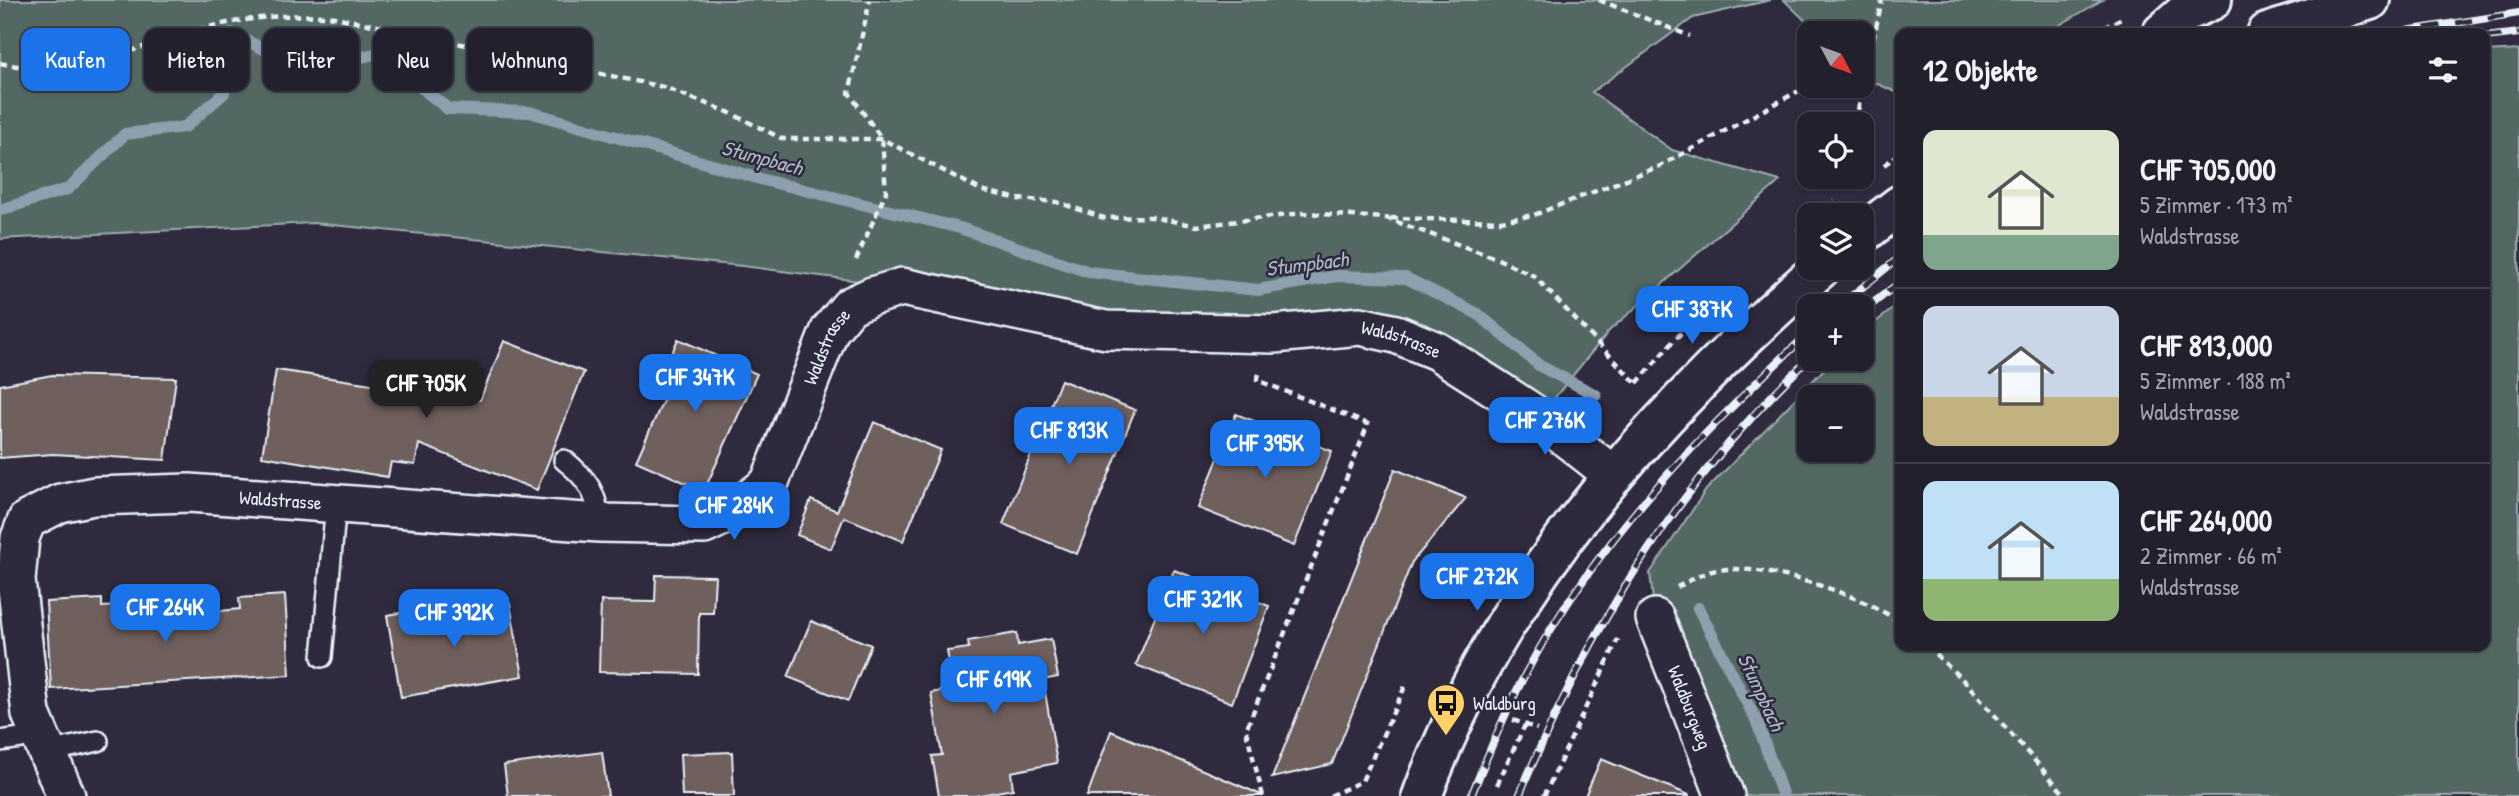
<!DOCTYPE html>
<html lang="de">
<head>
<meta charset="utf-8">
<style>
	:root { --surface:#23202e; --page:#2b2836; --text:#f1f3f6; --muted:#a3a3aa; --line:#403e4a; --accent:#1a73e8 }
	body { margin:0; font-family:"Patrick Hand",sans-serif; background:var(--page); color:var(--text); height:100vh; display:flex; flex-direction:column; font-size:26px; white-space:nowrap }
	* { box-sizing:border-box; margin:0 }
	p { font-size:23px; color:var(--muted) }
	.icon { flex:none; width:38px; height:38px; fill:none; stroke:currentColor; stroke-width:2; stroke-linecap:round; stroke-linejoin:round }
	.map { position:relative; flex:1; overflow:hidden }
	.panel { position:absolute; left:1895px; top:28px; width:595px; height:623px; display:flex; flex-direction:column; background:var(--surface); border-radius:14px; box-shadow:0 2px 5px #0004,0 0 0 2px var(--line) }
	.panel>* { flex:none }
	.banner { position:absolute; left:21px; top:28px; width:665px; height:63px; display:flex; gap:14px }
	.needle { width:46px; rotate:131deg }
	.tools { position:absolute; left:1797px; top:21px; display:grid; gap:14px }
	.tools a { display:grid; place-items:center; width:77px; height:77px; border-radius:14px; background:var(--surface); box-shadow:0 2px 5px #0004,0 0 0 2px var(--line); font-size:35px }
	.price { position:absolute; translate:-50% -60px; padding:0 16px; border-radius:14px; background:var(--accent); color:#fff; font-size:23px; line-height:46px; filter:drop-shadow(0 2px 4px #0008) }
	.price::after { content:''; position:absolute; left:50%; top:42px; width:21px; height:16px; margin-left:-10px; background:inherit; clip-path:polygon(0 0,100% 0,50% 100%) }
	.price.selected { background:#222; color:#fff }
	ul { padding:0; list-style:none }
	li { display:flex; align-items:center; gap:21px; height:175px; padding:0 28px }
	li+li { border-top:2px solid var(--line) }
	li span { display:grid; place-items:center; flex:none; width:196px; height:140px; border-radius:14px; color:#555 }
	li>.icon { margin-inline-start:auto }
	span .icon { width:84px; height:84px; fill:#fffc; stroke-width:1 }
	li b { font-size:30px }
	h2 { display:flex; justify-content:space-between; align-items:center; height:84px; padding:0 28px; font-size:30px }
	.tag { padding:0 24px; border-radius:14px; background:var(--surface); box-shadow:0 2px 5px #0004,0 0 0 2px var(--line); font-size:24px; line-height:63px }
	.tag.selected { background:var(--accent); color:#fff }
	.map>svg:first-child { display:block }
	.green { fill:#526864; stroke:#9dacae; stroke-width:2; fill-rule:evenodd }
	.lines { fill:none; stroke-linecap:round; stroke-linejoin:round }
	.stream { stroke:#8e9fae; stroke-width:12 }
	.building { fill:#6f615d; stroke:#e8f1f8; stroke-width:2 }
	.service-casing { stroke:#e8f1f8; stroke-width:24 }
	.minor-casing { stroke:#e8f1f8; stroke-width:42 }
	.secondary-casing { stroke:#e8f1f8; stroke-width:44 }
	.path { stroke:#e8f1f8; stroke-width:4.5; stroke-dasharray:7 5; stroke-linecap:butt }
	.service { stroke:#2f2a3d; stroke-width:19 }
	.minor { stroke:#2f2a3d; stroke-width:37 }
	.secondary { stroke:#2f2a3d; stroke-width:38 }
	.rail-casing { stroke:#e8f1f8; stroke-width:8 }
	.rail { stroke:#2f2a3d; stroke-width:5; stroke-dasharray:16; stroke-linecap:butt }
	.labels { text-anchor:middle; stroke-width:5; stroke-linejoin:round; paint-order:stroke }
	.street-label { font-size:19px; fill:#e8f1f8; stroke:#2f2a3d }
	.poi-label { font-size:19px; fill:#e8f1f8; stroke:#2f2a3d; text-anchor:start }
	.water-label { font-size:21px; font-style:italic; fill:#acbbc6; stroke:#2f2a3d }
</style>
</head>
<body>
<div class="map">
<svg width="2519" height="796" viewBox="0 0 2519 796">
	<rect width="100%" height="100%" fill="#2f2a3d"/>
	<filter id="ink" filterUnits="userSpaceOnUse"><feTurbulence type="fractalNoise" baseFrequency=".0143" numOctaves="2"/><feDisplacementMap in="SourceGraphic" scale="14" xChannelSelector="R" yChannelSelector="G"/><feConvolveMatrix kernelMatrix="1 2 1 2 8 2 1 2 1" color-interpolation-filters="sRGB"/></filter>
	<g filter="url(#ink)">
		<path class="green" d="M0,0H1771L1693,18L1592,92L1672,150L1780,181L1609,331L1539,417L1437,351L1274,334L742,266L313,223L0,239Z
			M1784,0H2102L2046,33H1900V94L1862,77V33H1818Z
			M2519,50V796H1725L1655,618L1650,573L1706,490L1834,359H1862V333L1900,303V646H2485V52ZM1810,397H1862V450H1810Z"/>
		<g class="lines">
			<path class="stream" d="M0,210L68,189L125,134L185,127L224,93L231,33L306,70L379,53L448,109L530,112L764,180L960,228L1089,272L1258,290L1336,276L1406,278L1478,314L1540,366L1596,395
				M1698,608L1757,722L1783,796"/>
		</g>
		<path class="building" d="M678,339L757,374L704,491L636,461L667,392L657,387Z
			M504,341L584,372L537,490L419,444L415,465L391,462L388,477L262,456L276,370L480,400Z
			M52,375L176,378L165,460L53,454L0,458V385Z
			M1061,380L1135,410L1077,554L1003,524Z
			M1236,414L1332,451L1294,546L1198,508Z
			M874,422L941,450L903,541L844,517L831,549L797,535L811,500L837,511Z
			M1395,469L1466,498L1412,562L1332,764L1272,778Z
			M1174,570L1269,606L1232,703L1136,665Z
			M656,575L715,576L713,613H699L698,674L599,672L601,601L655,602Z
			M285,595L290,675L51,689L46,602L102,599V607L150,604V618L240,609L239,598Z
			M510,604L523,676L401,697L387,615L430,608L432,618Z
			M811,621L871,645L848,701L788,677Z
			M1017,633L1018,645L1051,639L1058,677L1043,680L1057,763L1011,772L1013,789L975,796H939L932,756L942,755L931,693L954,688L947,651L969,648L968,641Z
			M1111,731L1264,796H1087Z
			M602,752L608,796H508L504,765Z
			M732,752L734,796H682L680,754Z
			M1601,759L1689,795V796H1585Z"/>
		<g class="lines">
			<defs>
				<path id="service" d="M564,460C587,478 598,494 599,523
					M322,657L336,503
					M0,741L21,738L38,730
					M48,752L98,741"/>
				<g id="minor">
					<path id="s1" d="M1655,618L1725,796"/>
					<path id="s2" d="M66,796L31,714L16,580L20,538L27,520L60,503L94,496L189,493L599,523L704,525L733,511L769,484L830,330L850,306L872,296L902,287L1106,330L1274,334L1360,326L1396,334L1437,351L1495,388L1539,417L1612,474"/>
				</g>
				<path id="secondary" d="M2162,33L2187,11L2212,0
					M2267,33L2370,0
					M1862,234L1900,205
					M1422,796C1500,584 1653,414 1821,268"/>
			</defs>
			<use href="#service" class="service-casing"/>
			<use href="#minor" class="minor-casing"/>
			<use href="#secondary" class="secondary-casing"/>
			<path class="path" d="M1599,0L1690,36
				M2093,33L2124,17
				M0,63C80,81 138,43 213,26C254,17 294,13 335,17L663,87L728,112L783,139H882L981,190L1018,199L1057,202L1104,218L1152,217L1197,226L1303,213L1386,218L1498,259L1534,276L1636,383
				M1858,110L1882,0
				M1884,165L1900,153
				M1815,215L1834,200
				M1391,218L1501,221L1534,215L1660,166L1808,86
				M1797,231L1810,220
				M856,260L886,192L882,139L849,93L870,0
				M1259,374L1257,380L1368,424L1246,730L1263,796
				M1637,383L1676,338L1722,297
				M1677,587C1688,582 1700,574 1712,571C1755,560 1866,595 1900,623
				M1927,646L1968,685L2066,796
				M1513,720L1537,729
				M1497,785L1525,725
				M1330,796L1362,781L1407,682
				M1544,796L1618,639"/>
			<use href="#service" class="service"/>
			<use href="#minor" class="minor"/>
			<use href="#secondary" class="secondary"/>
			<defs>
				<path id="rail" d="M2393,33L2519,13
					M2485,37L2519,33
					M1839,306L1900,257
					M1862,312L1900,282
					M1471,796C1490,750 1508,704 1533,660C1603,534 1705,429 1810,332
					M1519,796C1589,629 1677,483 1810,358"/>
			</defs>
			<use href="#rail" class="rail-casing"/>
			<use href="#rail" class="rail"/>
		</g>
	</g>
	<defs>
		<symbol id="bus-pin" viewBox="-11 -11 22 30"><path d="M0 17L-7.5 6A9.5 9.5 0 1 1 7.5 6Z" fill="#ffd166" stroke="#2f2a3d"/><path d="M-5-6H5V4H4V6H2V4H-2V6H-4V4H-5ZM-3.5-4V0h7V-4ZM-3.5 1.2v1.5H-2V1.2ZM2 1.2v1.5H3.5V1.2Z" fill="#111"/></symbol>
	</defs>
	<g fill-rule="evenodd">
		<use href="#bus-pin" x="1424" y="681" width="44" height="60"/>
	</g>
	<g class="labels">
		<g class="street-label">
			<text dy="7" stroke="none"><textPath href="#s2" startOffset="1804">Waldstrasse</textPath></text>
			<text dy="7" stroke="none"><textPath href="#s2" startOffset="1195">Waldstrasse</textPath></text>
			<text dy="7" stroke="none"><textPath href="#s2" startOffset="544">Waldstrasse</textPath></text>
			<text dy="7" stroke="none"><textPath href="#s1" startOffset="96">Waldburgweg</textPath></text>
		</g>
		<g class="poi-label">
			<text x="1473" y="710">Waldburg</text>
		</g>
		<g class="water-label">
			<text transform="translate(762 158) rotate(15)" y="7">Stumpbach</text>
			<text transform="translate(1307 264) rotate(-7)" y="7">Stumpbach</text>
			<text transform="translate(1761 692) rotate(65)" y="7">Stumpbach</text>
		</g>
	</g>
</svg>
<div class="tools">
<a><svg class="needle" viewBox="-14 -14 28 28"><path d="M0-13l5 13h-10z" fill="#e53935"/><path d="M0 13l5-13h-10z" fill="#a3a3aa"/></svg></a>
<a><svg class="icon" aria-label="locate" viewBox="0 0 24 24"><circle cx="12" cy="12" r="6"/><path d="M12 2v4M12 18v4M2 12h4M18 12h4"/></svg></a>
<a><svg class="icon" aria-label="layers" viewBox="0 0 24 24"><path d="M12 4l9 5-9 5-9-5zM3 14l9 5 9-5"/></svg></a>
<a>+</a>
<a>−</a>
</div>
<b class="price" style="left:1692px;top:346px">CHF 387K</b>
<b class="price" style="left:695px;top:414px">CHF 347K</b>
<b class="price selected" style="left:426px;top:420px">CHF 705K</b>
<b class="price" style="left:1545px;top:457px">CHF 276K</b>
<b class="price" style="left:1069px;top:467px">CHF 813K</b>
<b class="price" style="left:1265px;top:480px">CHF 395K</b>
<b class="price" style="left:734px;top:542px">CHF 284K</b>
<b class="price" style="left:1477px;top:613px">CHF 272K</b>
<b class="price" style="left:1203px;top:636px">CHF 321K</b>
<b class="price" style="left:165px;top:644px">CHF 264K</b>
<b class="price" style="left:454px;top:649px">CHF 392K</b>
<b class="price" style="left:994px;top:716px">CHF 619K</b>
<div class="banner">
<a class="tag selected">Kaufen</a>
<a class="tag">Mieten</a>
<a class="tag">Filter</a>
<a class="tag">Neu</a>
<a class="tag">Wohnung</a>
</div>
<section class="panel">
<h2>12 Objekte<svg class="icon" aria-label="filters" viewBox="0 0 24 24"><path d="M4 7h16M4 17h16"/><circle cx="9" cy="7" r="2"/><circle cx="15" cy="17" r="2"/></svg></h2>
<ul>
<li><span style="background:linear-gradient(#dfe7d0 75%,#7fa58c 0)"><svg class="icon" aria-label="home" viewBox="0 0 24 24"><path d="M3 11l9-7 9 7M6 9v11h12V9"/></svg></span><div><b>CHF 705,000</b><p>5 Zimmer · 173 m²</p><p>Waldstrasse</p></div></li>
<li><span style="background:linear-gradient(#c9d6e8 65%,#c2b280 0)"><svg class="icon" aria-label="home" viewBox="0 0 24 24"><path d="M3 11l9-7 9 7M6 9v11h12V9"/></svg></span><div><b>CHF 813,000</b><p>5 Zimmer · 188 m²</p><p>Waldstrasse</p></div></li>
<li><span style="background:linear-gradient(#bfe0f5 70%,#8fb573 0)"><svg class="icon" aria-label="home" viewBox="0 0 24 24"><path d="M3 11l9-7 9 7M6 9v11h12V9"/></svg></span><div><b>CHF 264,000</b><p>2 Zimmer · 66 m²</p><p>Waldstrasse</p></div></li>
</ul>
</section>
</div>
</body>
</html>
